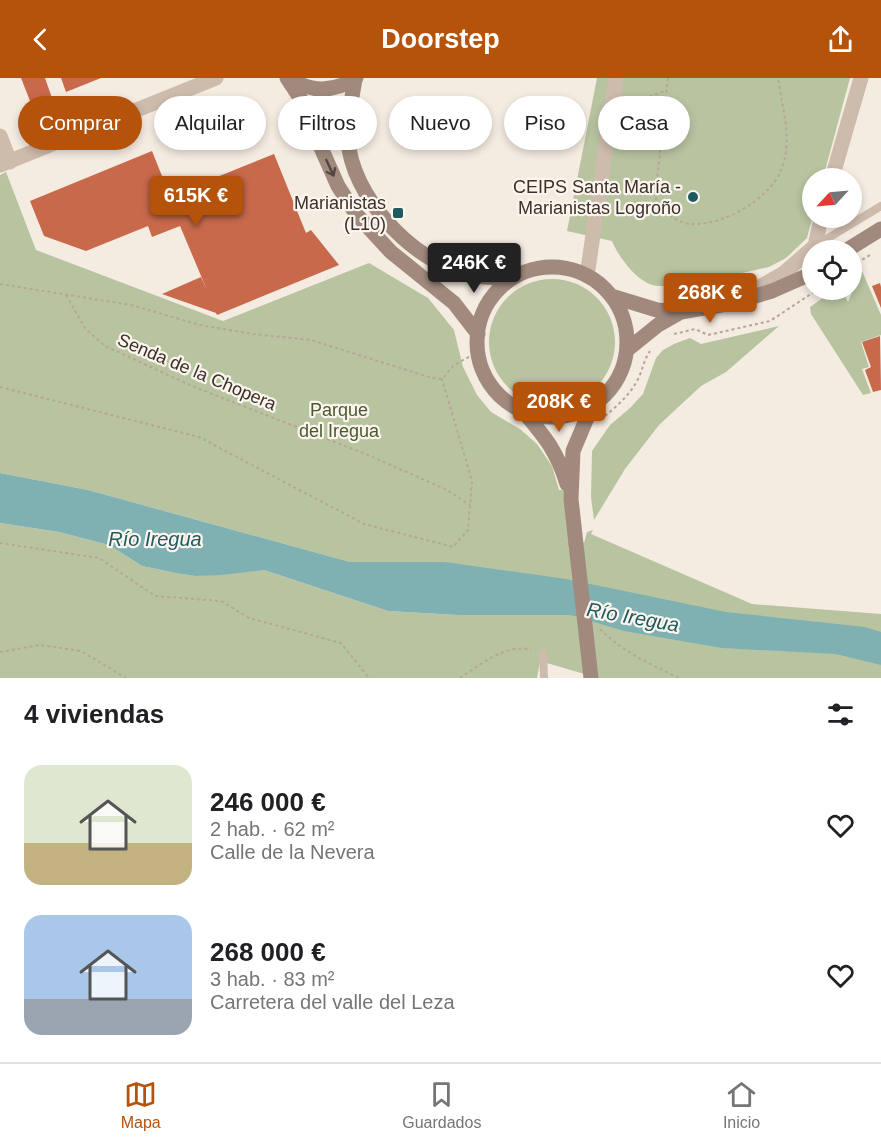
<!DOCTYPE html>
<html lang="es">
<head>
<meta charset="utf-8">
<style>
	:root { --surface:#fff; --page:#f6f6f6; --text:#202124; --muted:#757577; --line:#e0e0e0; --accent:#b45309 }
	body { margin:0; font-family:Helvetica,sans-serif; background:var(--page); color:var(--text); height:100vh; display:flex; flex-direction:column; font-size:22px; white-space:nowrap }
	* { box-sizing:border-box; margin:0 }
	p { font-size:20px; color:var(--muted) }
	.icon { flex:none; width:33px; height:33px; fill:none; stroke:currentColor; stroke-width:2; stroke-linecap:round; stroke-linejoin:round }
	.map { position:relative; height:600px; overflow:hidden }
	.sheet { display:flex; flex-direction:column; background:var(--surface); flex:1 }
	.sheet>* { flex:none }
	.banner { position:absolute; left:18px; top:18px; width:846px; height:54px; display:flex; gap:12px }
	.needle { width:39px; rotate:244deg }
	.controls { position:absolute; left:802px; top:90px; display:grid; gap:12px }
	.controls a { display:grid; place-items:center; width:60px; height:60px; border-radius:50%; background:var(--surface); box-shadow:0 3px 9px #0003; font-size:30px }
	.price { position:absolute; translate:-50% -51px; padding:0 14px; border-radius:6px; background:var(--accent); color:#fff; font-size:20px; line-height:39px; filter:drop-shadow(0 2px 3px #0008) }
	.price::after { content:''; position:absolute; left:50%; top:36px; width:18px; height:14px; margin-left:-9px; background:inherit; clip-path:polygon(0 0,100% 0,50% 100%) }
	.price.current { background:#222; color:#fff }
	ul { padding:0; list-style:none }
	li { display:flex; align-items:center; gap:18px; height:150px; padding:0 24px }
	li span { display:grid; place-items:center; flex:none; width:168px; height:120px; border-radius:18px; color:#555 }
	li>.icon { margin-inline-start:auto }
	span .icon { width:72px; height:72px; fill:#fffc; stroke-width:1 }
	li b { font-size:26px }
	h2 { display:flex; justify-content:space-between; align-items:center; height:72px; padding:0 24px; font-size:26px }
	.chip { padding:0 21px; border-radius:27px; background:var(--surface); box-shadow:0 3px 9px #0003; font-size:21px; line-height:54px }
	.chip.current { background:var(--accent); color:#fff }
	header { display:flex; justify-content:space-between; align-items:center; height:78px; padding:0 24px; background:var(--accent); color:#fff; font-size:27px; font-weight:600 }
	.dock { display:flex; justify-content:space-around; align-items:center; height:84px; border-top:2px solid var(--line); background:var(--surface); font-size:16px; color:var(--muted) }
	.dock a { display:grid; justify-items:center; gap:3px }
	.dock .current { color:var(--accent) }
	.map>svg:first-child { display:block }
	.green { fill:#b8c4a0 }
	.water { fill:#7fb0b2 }
	.building { fill:#c8694b }
	.lines { fill:none; stroke-linecap:round; stroke-linejoin:round }
	.path { stroke:#b9a596; stroke-width:2; stroke-dasharray:3 3; stroke-linecap:butt }
	.lane { stroke:#cdbbac; stroke-width:8 }
	.street { stroke:#cdbbac; stroke-width:15 }
	.secondary { stroke:#a18a7d; stroke-width:15 }
	.secondary-bridge { stroke:#a18a7d; stroke-width:15 }
	.oneway { stroke:#544640 }
	.poi-dot { fill:#1f5a5e; stroke:#fbf5ee; stroke-width:2 }
	.labels { text-anchor:middle; stroke-width:4.5; stroke-linejoin:round; paint-order:stroke }
	.poi-label { font-size:18px; fill:#3b302b; stroke:#fbf5ee; text-anchor:end }
	.street-label { font-size:18px; fill:#3b302b; stroke:#fbf5ee }
	.park-label { font-size:18px; fill:#4a5a2e; stroke:#fbf5ee }
	.water-label { font-size:20px; font-style:italic; fill:#1f5a5e; stroke:#fbf5ee }
</style>
</head>
<body>
<header><svg class="icon" aria-label="back" viewBox="0 0 24 24"><path d="M15 5l-7 7 7 7"/></svg>Doorstep<svg class="icon" aria-label="share" viewBox="0 0 24 24"><path d="M12 15V3M7 8l5-5 5 5M5 13v7h14v-7"/></svg></header>
<div class="map">
<svg width="881" height="600" viewBox="0 0 881 600">
	<rect width="100%" height="100%" fill="#f4ebe1"/>
	<path class="green" d="M597,0H850L823,100H813V137L807,160L786,180L769,189L742,195L670,208C661,208 653,209 646,204C633,198 617,176 612,163L567,153Z
		M6,94L36,172L223,243L369,185L428,220L454,252L463,289L477,317L491,334L520,351L537,366L552,388L559,412L576,410L583,479L584,465L587,454L593,452L591,456L752,526L881,536V600H598L540,583L537,600H0V445L59,454L109,467L142,488L161,492L195,498L264,492L388,533L458,537L571,536L445,484H350L88,412L0,395V97Z
		M862,193L881,237V257L861,264L869,289L862,291L871,315L863,317L811,236L810,229L834,212H842L848,224L853,212L852,206L855,204L853,199Z
		M489 264a63 63 0 1 1 126 0a63 63 0 1 1-126 0Z
		M779,248L726,294L701,308L659,347L625,391L594,442L591,419L592,373L610,347L630,330L643,316L656,280L663,272L674,266L690,260L701,266Z"/>
	<path class="water" d="M0,395L88,412L350,484H445L566,501L726,534L865,549L881,554V587L836,576L722,570L624,553L571,537H458L388,533L264,492L221,497L195,498L176,495L142,488L109,467L59,454L0,445Z"/>
	<path class="building" d="M21,0H45L52,20L32,28Z
		M61,0H101L66,14Z
		M152,73L170,118L274,76L306,155L311,152L339,187L217,237L216,235L162,216L201,199L207,212L180,148L152,159L148,148L86,173L44,158L30,123Z
		M880,205L881,209V230L872,208Z
		M880,258L881,312L873,314L865,292L871,289L862,264Z"/>
	<g class="lines">
		<path class="path" d="M668,0L656,111V125C666,135 676,145 691,146C724,148 773,120 783,87C792,58 782,29 778,0
			M627,27L667,12
			M852,188L870,177
			M0,206L131,227L200,247L253,256L311,262L432,300L442,301L454,287L478,274
			M66,217L85,250L105,268L192,308L368,377L447,412L470,427
			M674,256L695,251L708,257L770,243L817,212
			M0,309L199,359L364,446L453,469L468,452L472,403L442,301
			M605,338C618,327 631,316 639,299C643,290 644,282 650,273
			M0,465L99,480L155,518L221,523L249,540L341,565L369,600
			M600,551C623,574 650,586 679,600
			M0,574L40,567L81,573L126,600
			M460,600C478,588 508,564 531,572"/>
		<path class="lane" d="M815,168L881,128
			M543,575L544,600"/>
		<path class="street" d="M0,58L10,84
			M0,87L216,0
			M832,100L861,0
			M587,198L616,0
			M744,218L784,195L815,168L821,140"/>
		<path class="secondary" d="M287,0L306,29L318,63L338,108L356,136L391,174L454,225L478,256
			M290,0C310,15 335,14 356,0
			M355,1C352,20 347,42 348,61C351,118 411,181 465,196C480,200 497,199 511,201
			M847,172L881,151
			M477 264a75 75 0 1 1 150 0a75 75 0 1 1-150 0Z
			M611,218L657,232L681,234L732,225L772,213L813,195
			M627,272L658,247L681,234
			M523,333C545,359 557,373 567,406
			M576,466L571,421L573,373L592,328"/>
		<path class="secondary-bridge" d="M576,466L591,600"/>
	</g>
	<defs><path id="oneway-shaft" d="M-6 0H5M1.5-3L5.5 0L1.5 3" fill="none" stroke-width="1.6" stroke-linecap="round" stroke-linejoin="round" transform="scale(1.5)"/></defs>
	<use class="oneway" href="#oneway-shaft" transform="translate(330 90) rotate(65)"/>
	<g class="poi-dot">
		<circle cx="693" cy="119" r="6"/>
		<rect x="392" y="129" width="12" height="12" rx="3"/>
	</g>
	<g class="labels">
		<g class="poi-label">
			<text x="681" y="115">CEIPS Santa María -<tspan x="681" dy="21">Marianistas Logroño</tspan></text>
			<text x="386" y="131">Marianistas<tspan x="386" dy="21">(L10)</tspan></text>
		</g>
		<g class="street-label">
			<text transform="translate(197 294) rotate(23)" y="6">Senda de la Chopera</text>
		</g>
		<g class="park-label">
			<text x="339" y="338">Parque<tspan x="339" dy="21">del Iregua</tspan></text>
		</g>
		<g class="water-label">
			<text x="155" y="468">Río Iregua</text>
			<text transform="translate(633 539) rotate(10)" y="7">Río Iregua</text>
		</g>
	</g>
</svg>
<div class="controls">
<a><svg class="needle" viewBox="-14 -14 28 28"><path d="M0-13l5 13h-10z" fill="#e53935"/><path d="M0 13l5-13h-10z" fill="#757577"/></svg></a>
<a><svg class="icon" aria-label="locate" viewBox="0 0 24 24"><circle cx="12" cy="12" r="6"/><path d="M12 2v4M12 18v4M2 12h4M18 12h4"/></svg></a>
</div>
<b class="price" style="left:196px;top:149px">615K €</b>
<b class="price current" style="left:474px;top:216px">246K €</b>
<b class="price" style="left:710px;top:246px">268K €</b>
<b class="price" style="left:559px;top:355px">208K €</b>
<div class="banner">
<a class="chip current">Comprar</a>
<a class="chip">Alquilar</a>
<a class="chip">Filtros</a>
<a class="chip">Nuevo</a>
<a class="chip">Piso</a>
<a class="chip">Casa</a>
</div>
</div>
<section class="sheet">
<h2>4 viviendas<svg class="icon" aria-label="filters" viewBox="0 0 24 24"><path d="M4 7h16M4 17h16"/><circle cx="9" cy="7" r="2"/><circle cx="15" cy="17" r="2"/></svg></h2>
<ul>
<li><span style="background:linear-gradient(#dfe7d0 65%,#c2b280 0)"><svg class="icon" aria-label="home" viewBox="0 0 24 24"><path d="M3 11l9-7 9 7M6 9v11h12V9"/></svg></span><div><b>246 000 €</b><p>2 hab. · 62 m²</p><p>Calle de la Nevera</p></div><svg class="icon" aria-label="heart" viewBox="0 0 24 24"><path d="M12 20l-8-8c-3-5 5-10 8-4 3-6 11-1 8 4z"/></svg></li>
<li><span style="background:linear-gradient(#a9c7e8 70%,#9aa5b1 0)"><svg class="icon" aria-label="home" viewBox="0 0 24 24"><path d="M3 11l9-7 9 7M6 9v11h12V9"/></svg></span><div><b>268 000 €</b><p>3 hab. · 83 m²</p><p>Carretera del valle del Leza</p></div><svg class="icon" aria-label="heart" viewBox="0 0 24 24"><path d="M12 20l-8-8c-3-5 5-10 8-4 3-6 11-1 8 4z"/></svg></li>
</ul>
</section>
<nav class="dock">
<a class="current"><svg class="icon" aria-label="map" viewBox="0 0 24 24"><path d="M3 6l6-2 6 2 6-2v14l-6 2-6-2-6 2zM9 4v14M15 6v14"/></svg>Mapa</a>
<a><svg class="icon" aria-label="saved" viewBox="0 0 24 24"><path d="M7 4h10v16l-5-4-5 4z"/></svg>Guardados</a>
<a><svg class="icon" aria-label="home" viewBox="0 0 24 24"><path d="M3 11l9-7 9 7M6 9v11h12V9"/></svg>Inicio</a>
</nav>
</body>
</html>
